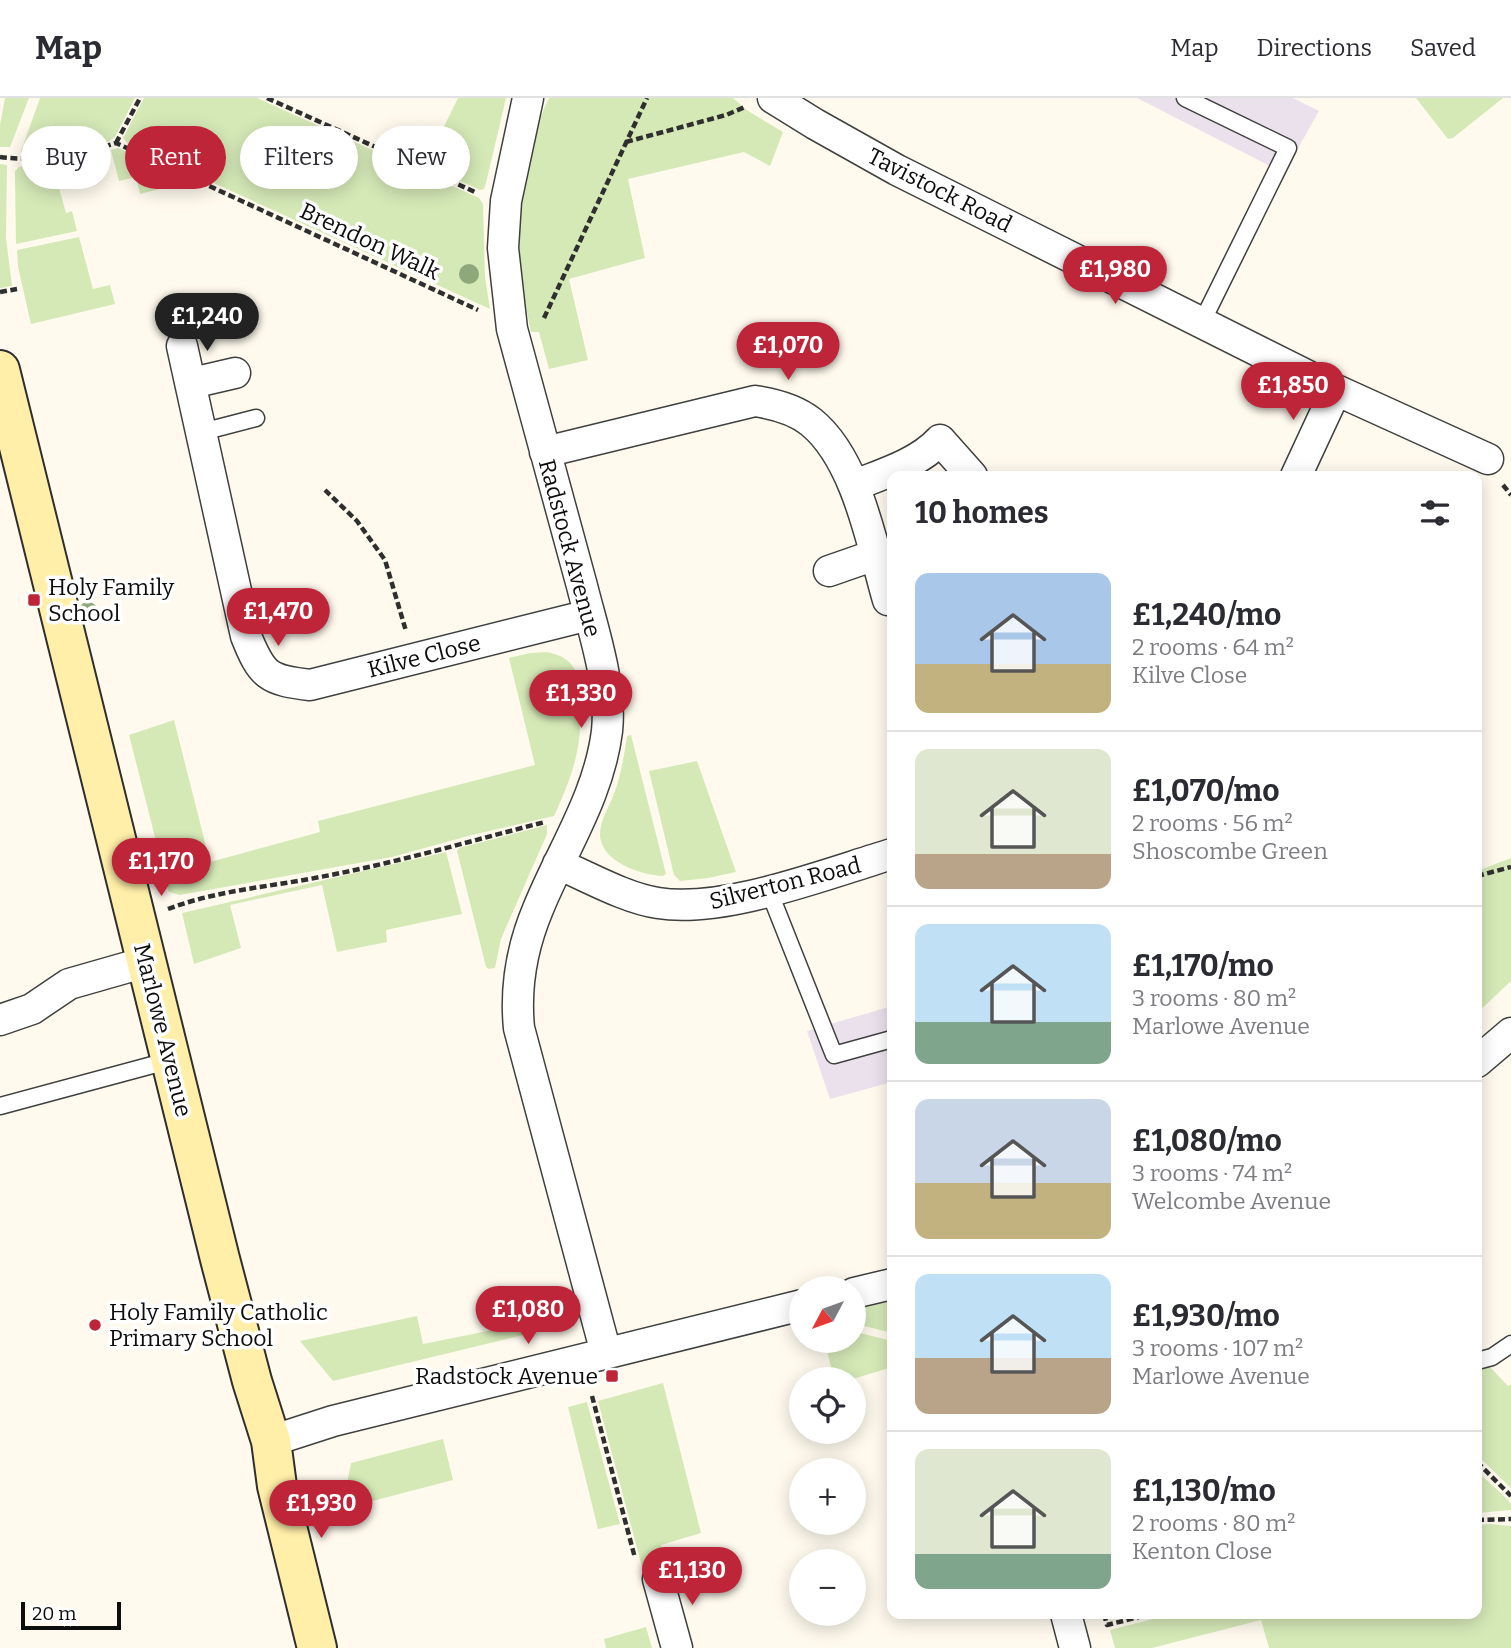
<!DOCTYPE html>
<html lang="en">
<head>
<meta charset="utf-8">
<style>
	:root { --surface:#fff; --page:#f2f2f3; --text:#2b2b33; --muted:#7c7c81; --line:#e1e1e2; --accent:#be2538 }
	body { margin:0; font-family:Bitter,serif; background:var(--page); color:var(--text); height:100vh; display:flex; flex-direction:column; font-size:26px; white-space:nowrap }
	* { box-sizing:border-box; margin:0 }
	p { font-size:23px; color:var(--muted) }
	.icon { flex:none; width:38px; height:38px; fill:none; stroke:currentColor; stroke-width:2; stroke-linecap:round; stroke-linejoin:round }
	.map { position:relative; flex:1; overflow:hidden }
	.details { position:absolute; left:887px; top:373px; width:595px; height:1148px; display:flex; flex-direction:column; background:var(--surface); border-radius:14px; box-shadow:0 4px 18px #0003 }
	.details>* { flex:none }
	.banner { position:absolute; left:21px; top:28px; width:665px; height:63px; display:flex; gap:14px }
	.needle { width:46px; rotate:229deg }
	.controls { position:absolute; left:789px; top:1178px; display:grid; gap:14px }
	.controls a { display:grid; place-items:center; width:77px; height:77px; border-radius:50%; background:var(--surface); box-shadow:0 4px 18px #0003; font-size:35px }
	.scale { position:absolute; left:21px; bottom:18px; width:100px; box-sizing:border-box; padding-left:7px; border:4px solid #0d0d0d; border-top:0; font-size:19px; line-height:24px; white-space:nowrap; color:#0d0d0d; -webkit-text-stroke:5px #fff; paint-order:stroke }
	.price { position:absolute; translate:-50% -60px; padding:0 16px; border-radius:24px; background:var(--accent); color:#fff; font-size:23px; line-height:46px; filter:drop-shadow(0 2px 4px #0008) }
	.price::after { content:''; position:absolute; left:50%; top:42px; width:21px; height:16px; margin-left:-10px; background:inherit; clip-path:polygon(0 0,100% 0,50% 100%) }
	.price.current { background:#222; color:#fff }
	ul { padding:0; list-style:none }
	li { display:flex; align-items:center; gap:21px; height:175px; padding:0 28px }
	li+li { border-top:2px solid var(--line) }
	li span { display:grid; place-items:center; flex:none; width:196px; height:140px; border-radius:14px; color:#555 }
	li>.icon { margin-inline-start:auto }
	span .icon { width:84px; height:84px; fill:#fffc; stroke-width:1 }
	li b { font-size:30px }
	h2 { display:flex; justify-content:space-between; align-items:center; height:84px; padding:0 28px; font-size:30px }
	.chip { padding:0 24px; border-radius:32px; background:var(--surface); box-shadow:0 4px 18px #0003; font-size:24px; line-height:63px }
	.chip.current { background:var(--accent); color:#fff }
	header { display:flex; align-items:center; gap:42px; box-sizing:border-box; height:98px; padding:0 35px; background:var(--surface); border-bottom:2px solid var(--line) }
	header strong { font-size:33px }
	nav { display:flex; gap:38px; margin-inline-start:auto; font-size:24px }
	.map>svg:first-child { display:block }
	.industrial { fill:#eae1ec }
	.green { fill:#d5e9b7 }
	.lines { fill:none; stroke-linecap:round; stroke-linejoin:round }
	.lane-casing { stroke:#404040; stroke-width:19 }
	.street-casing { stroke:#404040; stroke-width:33 }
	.secondary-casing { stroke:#2f2f2f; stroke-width:42 }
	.path { stroke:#2f2f2f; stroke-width:4.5; stroke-dasharray:7 3.5; stroke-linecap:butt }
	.lane { stroke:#fff; stroke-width:16 }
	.street { stroke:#fff; stroke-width:30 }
	.secondary { stroke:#ffefa8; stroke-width:38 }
	.tree { fill:#8ea87b }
	.poi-dot { fill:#be2538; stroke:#fff; stroke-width:2.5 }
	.labels { text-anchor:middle; stroke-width:7; stroke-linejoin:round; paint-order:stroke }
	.street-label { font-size:23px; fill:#0d0d0d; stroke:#fff }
	.poi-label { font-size:23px; fill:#0d0d0d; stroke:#fff; text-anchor:start }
</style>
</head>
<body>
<header>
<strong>Map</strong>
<nav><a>Map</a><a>Directions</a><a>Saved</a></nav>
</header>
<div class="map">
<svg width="1511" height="1550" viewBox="0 0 1511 1550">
	<rect width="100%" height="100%" fill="#fffaed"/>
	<path class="industrial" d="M1137,0H1293L1319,13L1284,75Z
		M892,908V984L830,1001L807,933Z"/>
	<path class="green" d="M5,0H29L10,49H0V27Z
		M40,0H135L115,39L108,44L23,58L21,53Z
		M144,0H257L479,100L483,106L485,179L490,211L128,46L123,40Z
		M458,0H506L486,85L484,91L480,92L425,67Z
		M549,0H733L748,13L783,34L770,68L744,54L628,81L645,160L569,181L588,262L549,271L539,234H531C526,209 521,184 520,159C517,107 526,47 549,0Z
		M1416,0H1503L1453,40L1448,41Z
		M118,50L190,83L140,96L136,79L119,83L111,52Z
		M106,53L109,65L56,79L66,115L72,113L77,133L16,146L15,81V73L19,69Z
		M0,66L7,67L6,140L12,188L0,190Z
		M79,139L93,191L110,187L115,206L31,226L18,169L17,152Z
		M547,554C576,560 579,575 580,602C583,648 573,677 554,718L472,737L392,759L180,797L169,794L129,637L174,622L210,764L320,734L318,723L535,667L509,560L530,555Z
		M631,637L666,776L663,778C641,777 601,764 600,737C600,722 609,709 614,696C621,677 624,658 627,638Z
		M697,663L736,774L708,780L680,783L674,777L649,673Z
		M547,727V736L501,841L495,870L489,871L486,869L457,753L459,750Z
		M446,754L462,816L386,832L387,844L337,854L322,787L230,807L241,850L194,866L182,815Z
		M1511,760V883L1477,915V773Z
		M562,1201L563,1215L557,1229L333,1283L300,1243L417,1218L423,1246L528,1225L536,1219L541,1211Z
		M892,1203V1235L864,1228L858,1225L854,1212Z
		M860,1235L892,1243V1269L853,1281H834L825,1245L835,1243L854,1242V1237Z
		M1490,1269L1508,1288L1511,1287V1390L1477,1357V1270Z
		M663,1285L701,1435L661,1447L668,1475L645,1480L598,1303Z
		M587,1304L620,1426L598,1431L568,1309Z
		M443,1341L453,1382L342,1411L351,1365Z
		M1477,1373L1507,1401L1511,1406V1412L1477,1415Z
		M1491,1426L1511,1428V1550H1269L1261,1522L1152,1550H1115L1110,1532L1172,1516H1477V1427Z
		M646,1529L652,1550H606L604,1541Z"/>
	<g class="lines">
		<defs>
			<path id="lane" d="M1185,0L1288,50L1202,224
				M202,334L256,320
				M769,793L834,957L892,941
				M0,1008L171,962
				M1477,1263L1492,1259L1511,1246"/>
			<path id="street" d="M528,0L506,103L503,150L512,231C535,317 559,402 582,488C593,532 612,587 607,633C599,698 562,752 538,811C522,849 515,889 519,930L606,1255
				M773,0L815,26L897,72L1336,292L1488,361
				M182,248L246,538C262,578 268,582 310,587L589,517
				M192,285L235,275
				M545,354L755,303C775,306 795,311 811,324C857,361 872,447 888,502
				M1296,378L1336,292
				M855,387C883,376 919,365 940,342L972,378
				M829,473L875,457
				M558,766C589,779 625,800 658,805C724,816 828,775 892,756
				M0,922L32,911L69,886L146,864
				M1477,964L1511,935
				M854,1195L892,1186
				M271,1343L333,1323L802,1207
				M658,1481L677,1550
				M1066,1516L1075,1550"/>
			<path id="secondary" d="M0,272L220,1161L252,1283L271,1343L277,1388L317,1550"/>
		</defs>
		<use href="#lane" class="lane-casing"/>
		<use href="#street" class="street-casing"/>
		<use href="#secondary" class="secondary-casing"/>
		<path class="path" d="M267,0L475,94
			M626,44L726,17L745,9
			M116,45L140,0
			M0,59C35,64 83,56 116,45L478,212
			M0,194L17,191
			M544,220L647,0
			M1503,387L1511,397
			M325,392L357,423L385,462L406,533
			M1477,778L1511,769
			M168,811C218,792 269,789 320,779C396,765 470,743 545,724
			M592,1298L635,1460
			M1477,1364L1511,1398
			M1477,1422L1511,1421
			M1104,1516L1107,1527L1151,1516"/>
		<use href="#lane" class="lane"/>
		<use href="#street" class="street"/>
		<use href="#secondary" class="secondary"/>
	</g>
	<g class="tree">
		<circle cx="313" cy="40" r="10"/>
		<circle cx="456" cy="53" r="10"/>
		<circle cx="469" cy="176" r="10"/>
		<circle cx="88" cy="514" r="10"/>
	</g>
	<g class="poi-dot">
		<rect x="27" y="495" width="14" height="14" rx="3.5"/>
		<circle cx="95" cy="1227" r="7"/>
		<rect x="605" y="1271" width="14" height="14" rx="3.5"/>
	</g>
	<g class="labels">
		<g class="street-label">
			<text transform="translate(940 92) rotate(27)" y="8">Tavistock Road</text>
			<text transform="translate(370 143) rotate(25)" y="8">Brendon Walk</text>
			<text transform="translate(570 450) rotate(75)" y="8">Radstock Avenue</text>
			<text transform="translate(424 558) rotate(-14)" y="8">Kilve Close</text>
			<text transform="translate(785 785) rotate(-14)" y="8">Silverton Road</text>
			<text transform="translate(163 932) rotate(76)" y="8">Marlowe Avenue</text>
		</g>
		<g class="poi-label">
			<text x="48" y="497">Holy Family<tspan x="48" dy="26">School</tspan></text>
			<text x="109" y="1222">Holy Family Catholic<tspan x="109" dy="26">Primary School</tspan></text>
			<text x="598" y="1286" text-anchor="end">Radstock Avenue</text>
		</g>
	</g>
</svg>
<div class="controls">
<a><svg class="needle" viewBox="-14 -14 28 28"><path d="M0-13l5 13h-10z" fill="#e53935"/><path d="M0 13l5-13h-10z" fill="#7c7c81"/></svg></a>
<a><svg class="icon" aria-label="locate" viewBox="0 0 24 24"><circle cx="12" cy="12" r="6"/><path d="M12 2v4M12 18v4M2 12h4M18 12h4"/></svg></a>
<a>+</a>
<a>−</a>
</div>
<div class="scale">20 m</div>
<b class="price" style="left:1115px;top:208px">£1,980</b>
<b class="price current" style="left:207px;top:255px">£1,240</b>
<b class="price" style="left:788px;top:284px">£1,070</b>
<b class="price" style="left:1293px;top:324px">£1,850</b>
<b class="price" style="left:278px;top:550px">£1,470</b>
<b class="price" style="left:581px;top:632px">£1,330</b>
<b class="price" style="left:161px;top:800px">£1,170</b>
<b class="price" style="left:528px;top:1248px">£1,080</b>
<b class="price" style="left:321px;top:1442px">£1,930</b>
<b class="price" style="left:692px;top:1509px">£1,130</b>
<div class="banner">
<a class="chip">Buy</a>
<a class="chip current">Rent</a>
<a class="chip">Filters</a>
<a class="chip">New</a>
</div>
<section class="details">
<h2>10 homes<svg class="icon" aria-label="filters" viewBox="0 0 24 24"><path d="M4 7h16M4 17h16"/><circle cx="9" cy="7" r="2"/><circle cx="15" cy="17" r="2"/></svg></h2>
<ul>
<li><span style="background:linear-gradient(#a9c7e8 65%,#c2b280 0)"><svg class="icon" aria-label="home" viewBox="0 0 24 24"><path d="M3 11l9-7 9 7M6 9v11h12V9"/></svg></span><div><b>£1,240/mo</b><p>2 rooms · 64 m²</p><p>Kilve Close</p></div></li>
<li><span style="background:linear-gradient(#dfe7d0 75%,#b9a48a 0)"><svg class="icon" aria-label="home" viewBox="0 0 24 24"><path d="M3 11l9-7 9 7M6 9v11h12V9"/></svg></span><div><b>£1,070/mo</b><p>2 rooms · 56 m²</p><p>Shoscombe Green</p></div></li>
<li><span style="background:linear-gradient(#bfe0f5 70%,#7fa58c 0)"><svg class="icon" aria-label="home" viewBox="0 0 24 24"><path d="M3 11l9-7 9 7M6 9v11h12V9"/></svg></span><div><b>£1,170/mo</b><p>3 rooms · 80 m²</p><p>Marlowe Avenue</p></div></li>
<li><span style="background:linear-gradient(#c9d6e8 60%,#c2b280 0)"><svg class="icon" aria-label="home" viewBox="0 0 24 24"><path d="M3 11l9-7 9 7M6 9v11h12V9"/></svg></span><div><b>£1,080/mo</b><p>3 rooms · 74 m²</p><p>Welcombe Avenue</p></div></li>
<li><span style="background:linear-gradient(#bfe0f5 60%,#b9a48a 0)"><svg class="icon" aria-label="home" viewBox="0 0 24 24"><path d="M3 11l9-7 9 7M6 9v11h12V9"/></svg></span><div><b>£1,930/mo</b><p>3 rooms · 107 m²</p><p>Marlowe Avenue</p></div></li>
<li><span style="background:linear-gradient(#dfe7d0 75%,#7fa58c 0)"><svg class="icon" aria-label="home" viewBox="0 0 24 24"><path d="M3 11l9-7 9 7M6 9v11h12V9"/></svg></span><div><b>£1,130/mo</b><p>2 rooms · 80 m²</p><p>Kenton Close</p></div></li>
</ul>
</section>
</div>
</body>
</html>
